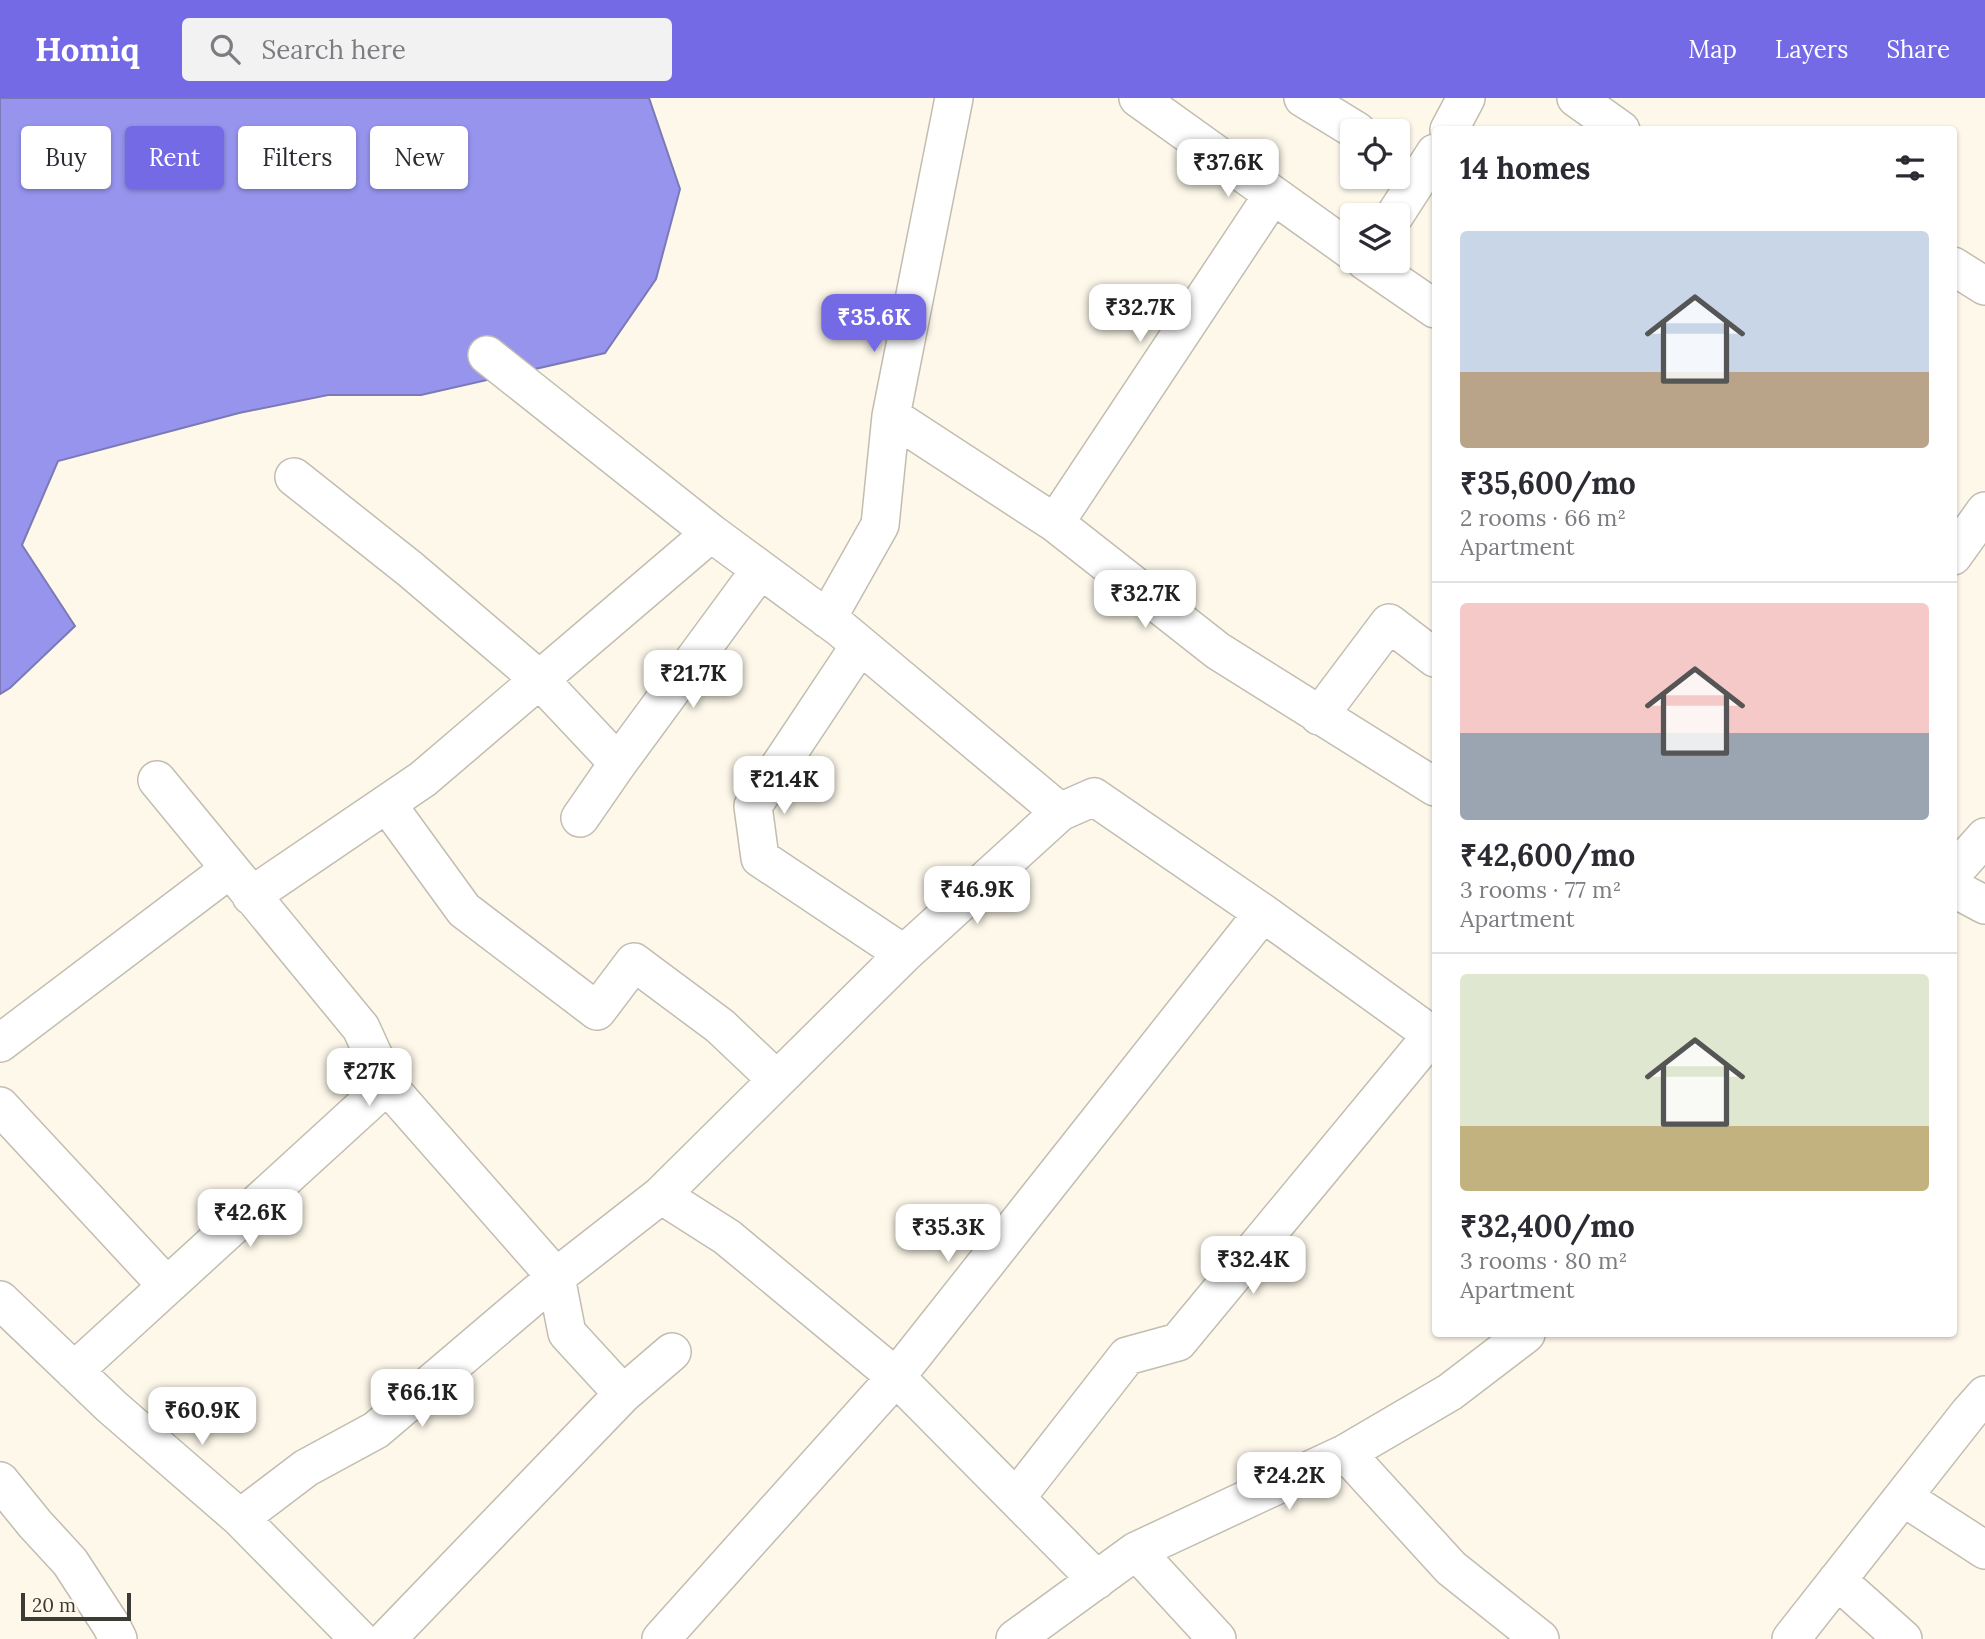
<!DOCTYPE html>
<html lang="en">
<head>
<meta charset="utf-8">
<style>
	:root { --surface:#fff; --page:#f2f2f3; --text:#2b2b33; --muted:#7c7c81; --line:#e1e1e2; --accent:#756ae5 }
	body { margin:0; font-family:Lora,serif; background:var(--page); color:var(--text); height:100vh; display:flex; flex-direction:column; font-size:26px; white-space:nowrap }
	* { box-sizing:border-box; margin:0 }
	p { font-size:23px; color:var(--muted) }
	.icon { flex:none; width:38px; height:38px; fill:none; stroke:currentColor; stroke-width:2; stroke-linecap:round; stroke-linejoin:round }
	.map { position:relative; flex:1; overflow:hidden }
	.details { position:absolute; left:1432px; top:28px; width:525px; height:1211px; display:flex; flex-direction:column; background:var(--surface); border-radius:7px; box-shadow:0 2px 5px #0004 }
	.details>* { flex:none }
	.hud { position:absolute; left:21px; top:28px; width:665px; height:63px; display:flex; gap:14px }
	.fabs { position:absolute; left:1340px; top:21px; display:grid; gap:14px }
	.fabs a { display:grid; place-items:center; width:70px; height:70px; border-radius:7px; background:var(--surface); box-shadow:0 2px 5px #0004; font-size:35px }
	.scale { position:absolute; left:21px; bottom:18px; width:110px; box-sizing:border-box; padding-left:7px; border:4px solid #3d3b36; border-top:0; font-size:19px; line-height:24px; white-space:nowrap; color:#3d3b36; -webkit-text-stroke:5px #fdf8ea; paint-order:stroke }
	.price { position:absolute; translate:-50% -60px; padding:0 16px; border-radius:14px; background:#fff; color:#222; font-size:23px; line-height:46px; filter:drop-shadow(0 2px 4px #0008) }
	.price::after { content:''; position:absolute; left:50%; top:42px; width:21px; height:16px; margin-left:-10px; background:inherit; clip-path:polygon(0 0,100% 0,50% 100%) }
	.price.selected { background:var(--accent); color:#fff }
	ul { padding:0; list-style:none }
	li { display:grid; align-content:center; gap:14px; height:371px; padding:0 28px }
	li+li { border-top:2px solid var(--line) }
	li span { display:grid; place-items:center; height:217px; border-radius:7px; color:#555 }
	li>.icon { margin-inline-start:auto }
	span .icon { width:126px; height:126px; fill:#fffc; stroke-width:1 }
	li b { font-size:30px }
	h2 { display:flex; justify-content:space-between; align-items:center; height:84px; padding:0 28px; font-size:30px }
	.pill { padding:0 24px; border-radius:7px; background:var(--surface); box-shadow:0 2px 5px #0004; font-size:24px; line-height:63px }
	.pill.selected { background:var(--accent); color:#fff }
	header { display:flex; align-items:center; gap:42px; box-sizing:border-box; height:98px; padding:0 35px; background:var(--accent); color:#fff }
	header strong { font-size:33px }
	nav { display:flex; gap:38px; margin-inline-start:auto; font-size:24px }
	.search { width:490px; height:63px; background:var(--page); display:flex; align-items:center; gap:18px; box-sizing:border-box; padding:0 24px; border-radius:7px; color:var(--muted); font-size:26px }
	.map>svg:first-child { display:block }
	.water { fill:#9694ed; stroke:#7b79b6; stroke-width:2 }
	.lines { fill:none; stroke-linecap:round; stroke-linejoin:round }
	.street-casing { stroke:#c2bdb0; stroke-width:40 }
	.street { stroke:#fff; stroke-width:37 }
</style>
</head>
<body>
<header>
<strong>Homiq</strong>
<div class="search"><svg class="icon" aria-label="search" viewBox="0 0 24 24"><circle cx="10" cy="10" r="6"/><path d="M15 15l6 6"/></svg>Search here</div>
<nav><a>Map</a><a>Layers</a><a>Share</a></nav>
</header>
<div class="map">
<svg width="1985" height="1541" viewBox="0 0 1985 1541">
	<rect width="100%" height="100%" fill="#fdf8ea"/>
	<path class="water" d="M0,0H649L680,91L656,181L605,255L421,297H328L239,315L58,363L22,447L75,528L10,590L0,596Z"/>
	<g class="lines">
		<defs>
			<path id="street" d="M1138,0L1353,154
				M1303,0L1357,33
				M1576,0L1621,32
				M1449,32L1466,0
				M1395,117L1435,55
				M1365,163L1435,211
				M1953,168L1985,188
				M487,257L711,435L840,530L1060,714
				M891,318L1055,425L1218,553L1435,689
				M294,379L410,471L539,581L618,665
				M1055,425L1272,98
				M1953,458L1985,413
				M827,521L880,427L891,318L954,0
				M860,547L753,708L760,760L904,856
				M1319,618L1389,525L1435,560
				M157,682L361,930L387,987L556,1179L567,1235L623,1296
				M387,706L464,812L597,913L634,864L720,928L777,982
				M580,720L618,665L760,472
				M1953,775L1985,739
				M1953,790L1985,807
				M251,798L423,681L711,435
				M0,945L230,771
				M0,1008L167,1188
				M661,1097L727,1139L896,1279L1097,1482
				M0,1202L112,1309L240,1420L359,1541
				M74,1273L387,987
				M1346,1355L1451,1470L1540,1541
				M0,1383L35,1426L70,1464L111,1527L118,1541
				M1903,1399L1985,1452
				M1016,1400L1127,1258L1178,1244L1432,937
				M240,1420L306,1370L376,1332L556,1179L661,1097L904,856L1060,714L1094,699L1263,815L1435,939
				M1136,1453L1217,1541
				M1837,1482L1903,1541
				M387,1541L623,1296L672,1254
				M661,1541L896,1279L1263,815
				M1015,1541L1136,1453L1346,1355L1450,1294L1526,1236
				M1791,1541L1969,1315L1985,1297"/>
		</defs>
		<use href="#street" class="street-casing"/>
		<use href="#street" class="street"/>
	</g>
</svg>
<div class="fabs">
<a><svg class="icon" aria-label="locate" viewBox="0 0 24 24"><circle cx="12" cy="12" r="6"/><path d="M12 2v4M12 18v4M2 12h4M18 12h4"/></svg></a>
<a><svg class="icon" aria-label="layers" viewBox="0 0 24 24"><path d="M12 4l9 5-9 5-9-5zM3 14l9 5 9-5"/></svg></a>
</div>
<div class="scale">20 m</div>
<b class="price" style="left:1228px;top:101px">₹37.6K</b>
<b class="price" style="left:1140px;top:246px">₹32.7K</b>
<b class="price selected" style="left:874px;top:256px">₹35.6K</b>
<b class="price" style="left:1145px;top:532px">₹32.7K</b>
<b class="price" style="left:693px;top:612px">₹21.7K</b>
<b class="price" style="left:784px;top:718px">₹21.4K</b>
<b class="price" style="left:977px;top:828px">₹46.9K</b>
<b class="price" style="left:369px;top:1010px">₹27K</b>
<b class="price" style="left:250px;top:1151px">₹42.6K</b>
<b class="price" style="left:948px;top:1166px">₹35.3K</b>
<b class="price" style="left:1253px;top:1198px">₹32.4K</b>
<b class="price" style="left:422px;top:1331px">₹66.1K</b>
<b class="price" style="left:202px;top:1349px">₹60.9K</b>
<b class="price" style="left:1289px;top:1414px">₹24.2K</b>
<div class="hud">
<a class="pill">Buy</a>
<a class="pill selected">Rent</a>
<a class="pill">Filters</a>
<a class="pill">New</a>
</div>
<section class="details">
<h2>14 homes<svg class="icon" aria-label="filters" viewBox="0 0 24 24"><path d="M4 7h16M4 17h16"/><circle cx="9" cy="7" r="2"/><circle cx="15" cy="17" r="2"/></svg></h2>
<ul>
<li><span style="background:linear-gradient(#c9d6e8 65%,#b9a48a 0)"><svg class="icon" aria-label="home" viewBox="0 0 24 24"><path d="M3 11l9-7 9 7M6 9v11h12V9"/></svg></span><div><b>₹35,600/mo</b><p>2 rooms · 66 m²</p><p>Apartment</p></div></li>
<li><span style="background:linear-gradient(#f6c9c9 60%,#9aa5b1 0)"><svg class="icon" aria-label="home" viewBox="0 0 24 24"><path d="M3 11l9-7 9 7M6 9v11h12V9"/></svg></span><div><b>₹42,600/mo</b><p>3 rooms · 77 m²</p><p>Apartment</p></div></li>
<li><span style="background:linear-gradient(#dfe7d0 70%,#c2b280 0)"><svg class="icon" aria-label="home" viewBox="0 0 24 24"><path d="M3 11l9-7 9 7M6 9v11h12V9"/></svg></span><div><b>₹32,400/mo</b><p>3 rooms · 80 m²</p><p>Apartment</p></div></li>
</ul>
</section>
</div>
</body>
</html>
